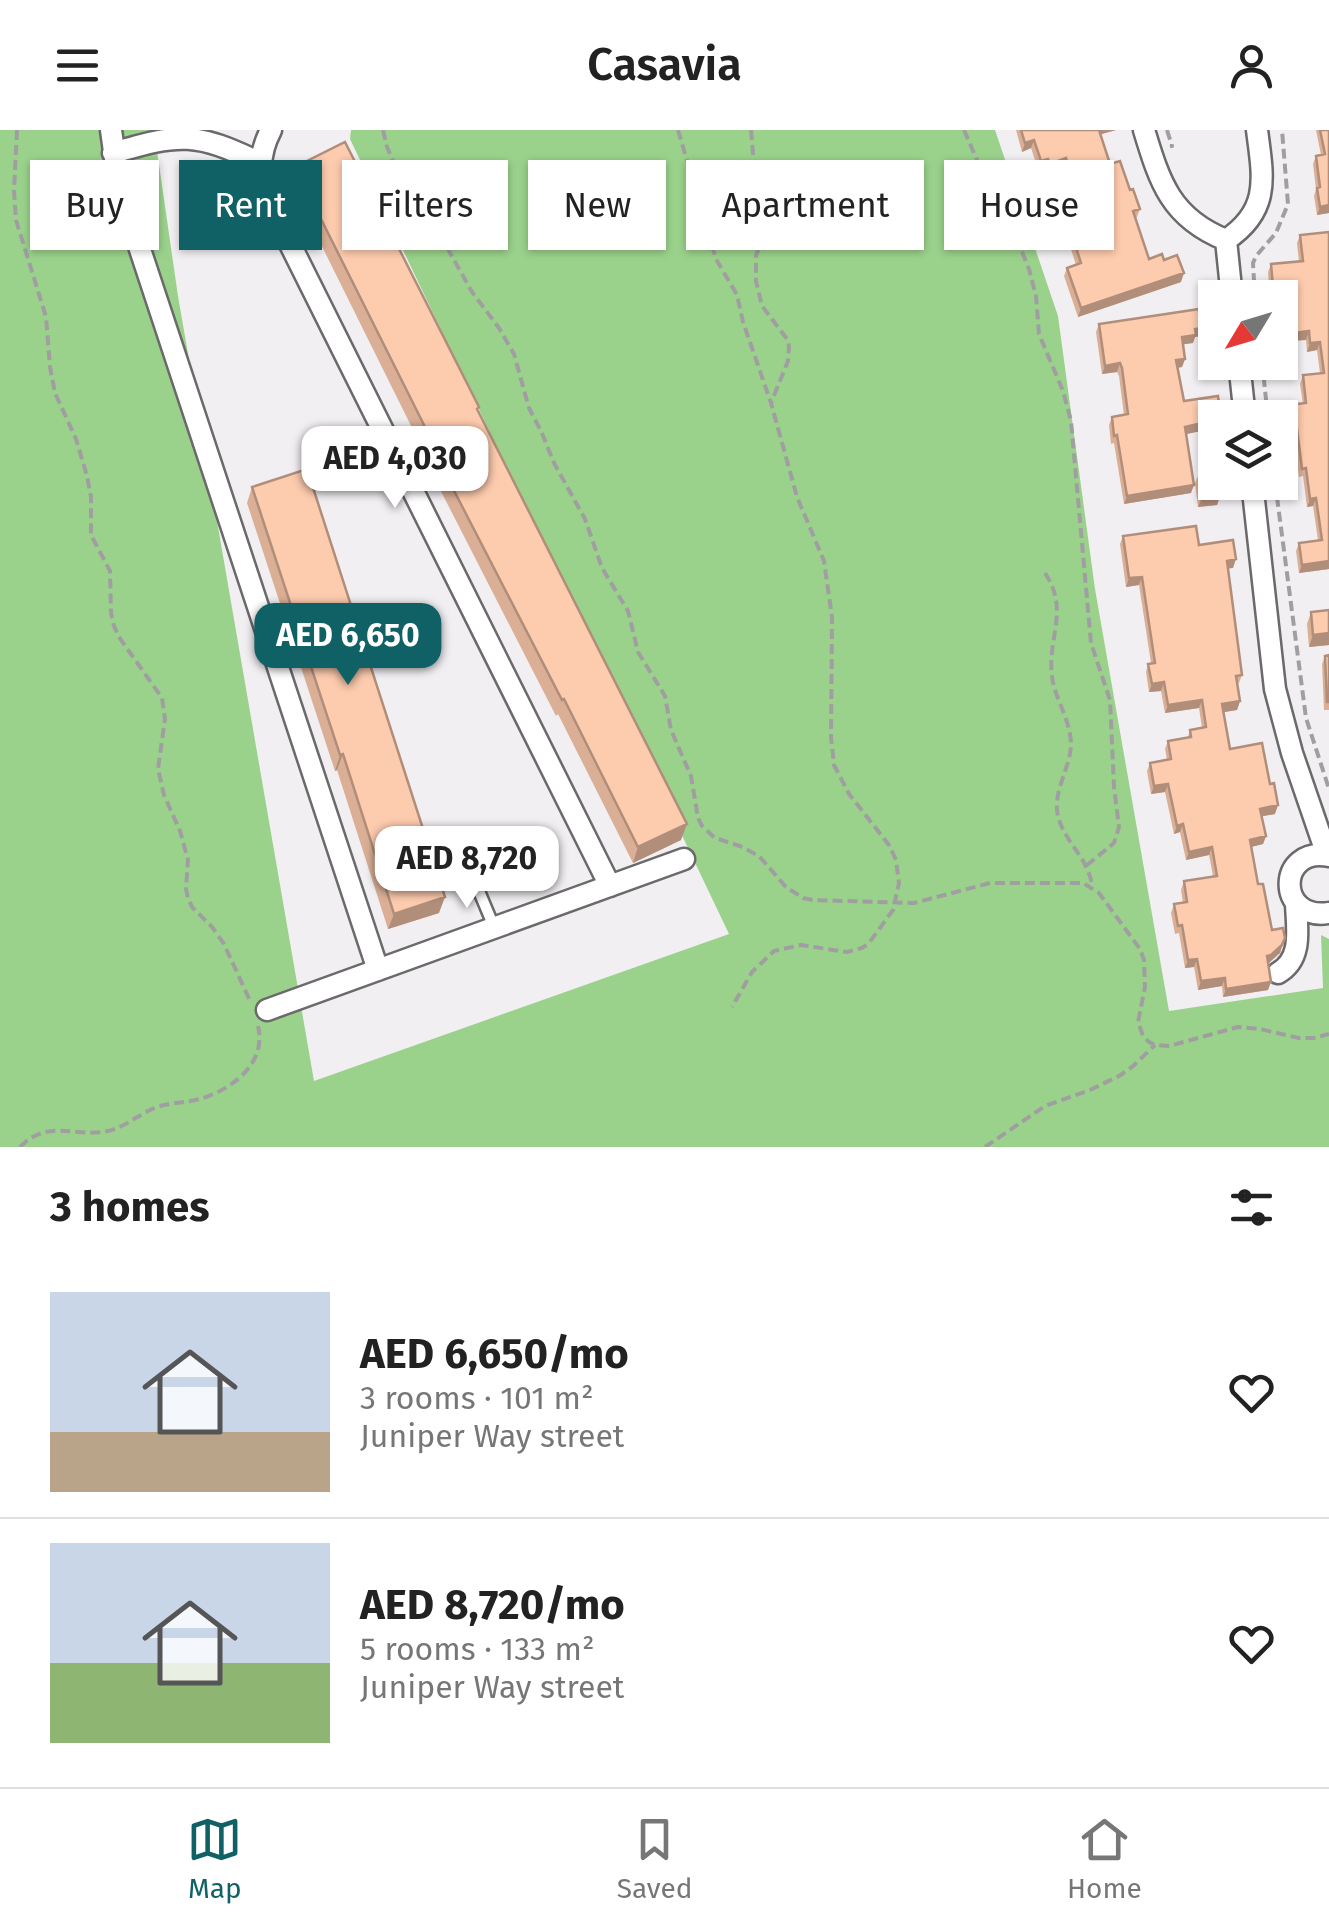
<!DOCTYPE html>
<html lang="en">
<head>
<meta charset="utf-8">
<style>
	:root { --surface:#fff; --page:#f2f2f2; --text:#222; --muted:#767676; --line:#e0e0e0; --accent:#106166 }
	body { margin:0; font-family:"Fira Sans",sans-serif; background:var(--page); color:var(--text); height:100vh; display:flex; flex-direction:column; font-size:38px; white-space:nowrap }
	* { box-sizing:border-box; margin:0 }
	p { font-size:32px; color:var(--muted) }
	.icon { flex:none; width:55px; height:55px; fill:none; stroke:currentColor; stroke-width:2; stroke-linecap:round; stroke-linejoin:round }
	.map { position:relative; height:1017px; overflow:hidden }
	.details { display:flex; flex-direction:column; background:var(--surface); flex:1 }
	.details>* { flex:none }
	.guide { position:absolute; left:30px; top:30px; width:1270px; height:90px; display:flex; gap:20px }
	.needle { width:65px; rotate:232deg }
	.controls { position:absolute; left:1198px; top:150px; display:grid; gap:20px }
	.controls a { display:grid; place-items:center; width:100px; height:100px; border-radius:0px; background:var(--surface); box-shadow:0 2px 8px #0004; font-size:50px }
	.price { position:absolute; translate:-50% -85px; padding:0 22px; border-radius:20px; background:#fff; color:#222; font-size:32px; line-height:65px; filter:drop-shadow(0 2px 5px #0008) }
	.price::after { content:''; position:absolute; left:50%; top:60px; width:30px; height:22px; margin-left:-15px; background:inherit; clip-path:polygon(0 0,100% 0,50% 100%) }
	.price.active { background:var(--accent); color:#fff }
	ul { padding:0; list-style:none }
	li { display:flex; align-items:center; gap:30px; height:250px; padding:0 50px }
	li+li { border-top:2px solid var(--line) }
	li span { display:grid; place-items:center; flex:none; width:280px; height:200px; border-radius:0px; color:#555 }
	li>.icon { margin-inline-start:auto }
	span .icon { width:120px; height:120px; fill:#fffc; stroke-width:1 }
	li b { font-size:42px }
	h2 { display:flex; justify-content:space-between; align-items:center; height:120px; padding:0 50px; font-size:42px }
	.chip { padding:0 35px; border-radius:0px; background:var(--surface); box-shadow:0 2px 8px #0004; font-size:35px; line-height:90px }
	.chip.active { background:var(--accent); color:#fff }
	header { display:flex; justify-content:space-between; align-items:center; height:130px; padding:0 50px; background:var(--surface); font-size:45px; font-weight:600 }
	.tabs { display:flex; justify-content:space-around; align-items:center; height:140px; border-top:2px solid var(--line); background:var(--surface); font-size:28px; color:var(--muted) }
	.tabs a { display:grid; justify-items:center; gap:5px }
	.tabs .active { color:var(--accent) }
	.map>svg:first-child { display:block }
	.green { fill:#9ad28b }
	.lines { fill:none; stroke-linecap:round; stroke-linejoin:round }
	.service-casing { stroke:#6b696b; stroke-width:15 }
	.minor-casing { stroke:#6b696b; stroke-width:25 }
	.path { stroke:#a09ea1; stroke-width:4; stroke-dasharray:10 5; stroke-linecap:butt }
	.service { stroke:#fff; stroke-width:10 }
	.minor { stroke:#fff; stroke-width:20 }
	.wall { fill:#daaf96 }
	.shaded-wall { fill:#b18e7a }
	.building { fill:#fdcbae; stroke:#b18e7a; stroke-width:2.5 }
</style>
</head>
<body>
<header><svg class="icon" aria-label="menu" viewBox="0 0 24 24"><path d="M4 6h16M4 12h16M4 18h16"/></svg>Casavia<svg class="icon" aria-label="person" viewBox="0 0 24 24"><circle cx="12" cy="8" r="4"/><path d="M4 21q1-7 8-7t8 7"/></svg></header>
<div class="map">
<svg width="1329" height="1017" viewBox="0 0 1329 1017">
	<rect width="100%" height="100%" fill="#f2eff3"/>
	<path class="green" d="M0,0H154L178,166L314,951L729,804L350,9L351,0H995L1058,186L1095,459L1169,881L1323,858L1321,805L1329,809V1017H0Z"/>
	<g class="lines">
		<defs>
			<path id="service" d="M334,336L386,309
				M471,742L494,797"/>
			<path id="minor" d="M111,0L117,43L128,83L378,840
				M271,0C257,27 259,48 271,76L610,756
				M1144,0C1160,53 1171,88 1226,110
				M113,23C180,3 196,2 260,33
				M1226,110C1271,80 1263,47 1257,0
				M1226,110L1232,168
				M1239,232L1245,288
				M1252,352L1275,559L1292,623L1327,725
				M1329,726C1277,716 1276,791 1329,783
				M1278,843C1303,829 1297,799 1296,774
				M267,880L684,729"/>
		</defs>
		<use href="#service" class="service-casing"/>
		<use href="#minor" class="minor-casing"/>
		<path class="path" d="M17,0L14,61L16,90L46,187L50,237L55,263L76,309L87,346L91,367V405L110,441L111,483L114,496L119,507L162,568L165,589L158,639L164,665L180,701L188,730L186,759L188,768L192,777L212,797L224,814L251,873
			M383,0L387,17L394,33L435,96L472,162L499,198L514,224L529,278L541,301L554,333L585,389L602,438L628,481L638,522L665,566L671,600L691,646L698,688L702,696L715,708L740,716L759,726L786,757L803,768L813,770L914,773L990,753H1083L1099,763L1140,819L1144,830L1145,857L1138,892L1143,906L1149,912L1155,915L1169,916L1238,897L1260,899L1299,908H1314L1329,904
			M678,0L716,129L737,165L743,192L771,273L797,367L824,431L832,487L831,607L834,635L849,664L889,715L896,730L899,753L893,780L869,813L862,818L847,822L801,815L774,821L752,842L732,877
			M751,0L753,23L764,86L763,105L756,126V151L762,176L787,209L789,216L788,231L771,273
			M964,0L994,69L1018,112L1029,139L1036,166L1039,204L1063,261L1071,291L1091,513L1110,570L1114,657L1119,697L1114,713L1087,735
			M1167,0L1172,16H1170
			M1255,168L1253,133L1256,126L1276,103L1288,74L1282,0
			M1262,232L1268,288
			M1275,352L1306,588L1329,659
			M1045,443C1070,481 1047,507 1052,547C1055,569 1070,589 1071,613C1071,636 1055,657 1057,680C1060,709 1087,724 1092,755
			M20,1017C48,988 75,1008 108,1001C126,997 140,983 157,977C172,972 188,973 203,968C234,958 267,932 258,896
			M985,1017L1045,976L1090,960L1119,946L1132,937L1155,915"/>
		<use href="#service" class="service"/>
		<use href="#minor" class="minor"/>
	</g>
	<path class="wall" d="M1016,0H1116L1100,4L1110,34L1130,60L1140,79L1137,87L1135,88L1149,129L1164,130L1181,152L1078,187L1064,146L1067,138L1076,135L1069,113L1048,120L1041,98L1044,90L1053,86L1048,71L1051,63L1069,57L1063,36L1047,42L1045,37L1038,39L1031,18L1022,22Z
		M1316,0H1329V83L1317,85L1314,66L1316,59L1313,34L1316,26L1321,25Z
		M295,37L478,281L681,710L633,733L558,584L556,586L427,334L428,330L290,52Z
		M1329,102V439L1299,443L1296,421L1299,413L1318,410L1313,376L1307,377L1303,346L1299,347L1293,300H1287L1285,284L1288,275L1303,274L1300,254L1303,245L1320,243L1317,220L1307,222L1306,210L1280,168H1270L1268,142L1271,134L1299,132L1297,113L1300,105Z
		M1099,194L1209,197L1206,205L1195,207L1193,213L1183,214L1185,229L1182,237L1178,238L1184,271L1215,288V298L1186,304L1191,363L1124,374L1114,313L1111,314L1109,295L1112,287L1124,285L1119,246L1117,242L1102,244L1096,202Z
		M1200,341L1224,365L1220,366L1217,375L1198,377L1195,353Z
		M252,357L439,783L388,799L337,640L335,641L247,373Z
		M1123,406L1199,415L1233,438H1228L1242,545L1239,553H1237L1240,571L1237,580L1223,582L1230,619L1275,684L1262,686L1266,706L1263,714L1251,717L1258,754L1272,800L1285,808L1280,823L1268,833V860L1223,867L1222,856L1198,860L1194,837L1185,838L1179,803L1175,804L1171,783L1174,774L1183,773L1181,760L1184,751L1213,746L1209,725L1186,730L1180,702L1174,704L1165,662L1151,664L1147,641L1150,633L1167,630L1165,619L1168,611L1188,607L1190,600L1202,598L1199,578L1165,583L1161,561L1149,562L1146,542L1148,534L1151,533L1139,455L1126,457L1120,414Z
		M1329,480V515L1309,517L1307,494L1311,482Z
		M1329,525V580H1324L1322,534L1325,526Z"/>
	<path class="shaded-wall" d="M1097,0H1116L1095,6Z
		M1034,10L1031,18L1022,22L1025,13Z
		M1066,28L1063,36L1047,42L1050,34Z
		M1048,29L1045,37L1038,39L1041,31Z
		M1329,75V83L1317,85L1320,77Z
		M1072,105L1069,113L1048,120L1051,112Z
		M1184,143L1181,152L1078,187L1081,178Z
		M1209,197L1206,205L1195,207L1193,213L1179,215L1182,207L1195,199Z
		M1309,201L1306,210L1280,212V205Z
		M1320,212L1317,220L1307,222L1310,213Z
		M1185,229L1182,237L1174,238L1176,230Z
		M1120,233L1117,242L1102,244L1105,236Z
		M1215,290V298L1182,305L1185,297Z
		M1296,291L1293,300H1287L1290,292Z
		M1229,353L1224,365L1220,366L1217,375L1198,377L1203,365L1220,354Z
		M1194,355L1191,363L1124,374L1127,366Z
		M1316,368L1313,376L1307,377L1310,369Z
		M1236,429L1233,438L1224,439L1227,431Z
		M1329,431V439L1299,443L1302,435Z
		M1142,447L1139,455L1126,457L1129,448Z
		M1329,503V515L1309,517L1313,505Z
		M1164,552L1161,561L1149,562L1152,554Z
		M1202,570L1199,578L1165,583L1168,575Z
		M1240,571L1237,580L1219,583L1222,574Z
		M343,624L337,640L335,641L340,625Z
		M1168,654L1165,662L1151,664L1154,656Z
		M1278,675L1275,684L1258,687L1260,679Z
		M687,694L681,710L633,733L638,717Z
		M1183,694L1180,702L1174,704L1177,696Z
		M1266,706L1263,714L1247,718L1250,710Z
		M1212,717L1209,725L1186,730L1189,722Z
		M445,767L439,783L388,799L394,784Z
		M1282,815L1280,823L1269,833L1267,826Z
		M1197,829L1194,837L1185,838L1188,830Z
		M1225,848L1222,856L1198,860L1201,851Z
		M1271,852L1268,860L1223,867L1226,859Z"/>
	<path class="building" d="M1021,0H1099L1110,34L1120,31L1130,60L1133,59L1140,79L1133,81L1149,129L1162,124L1164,130L1177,125L1184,143L1081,178L1067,138L1081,133L1072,105L1051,112L1044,90L1058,85L1051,63L1074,56L1066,28L1050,34L1048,29L1041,31L1034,10L1025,13Z
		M1320,0H1329V75L1320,77L1317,58L1320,57L1316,26L1325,24Z
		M345,12L479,277L477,279L687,694L638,717L564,569L562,570L432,318L435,317L295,37Z
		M1329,102V431L1302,435L1299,413L1322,410L1316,368L1310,369L1306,338L1302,339L1296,291L1290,292L1288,275L1306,273L1303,245L1324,243L1320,212L1310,213L1309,201L1280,205V168H1274L1271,134L1303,131L1300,105Z
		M1206,178L1209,197L1195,199L1196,205L1182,207L1185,229L1176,230L1184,271L1218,266L1221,288H1215V290L1185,297L1194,355L1127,366L1117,305L1114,306L1112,287L1128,284L1122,238L1120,233L1105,236L1099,194Z
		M307,339L445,767L394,784L343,624L340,625L252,357Z
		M1215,339V352L1229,353L1220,354L1221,363L1203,365L1200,341Z
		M1196,396L1199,415L1233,410L1236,429L1227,431L1242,545L1236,546L1240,571L1222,574L1230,619L1262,613L1270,654L1274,653L1278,675L1260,679L1266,706L1250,710L1258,754H1263L1272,800L1283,798L1285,808L1282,815L1271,825L1267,826L1271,852L1226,859L1225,848L1201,851L1197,829L1188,830L1182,795L1178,796L1174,774L1187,772L1184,751L1217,746L1212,717L1189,722L1183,694L1177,696L1168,654L1154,656L1150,633L1171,629L1168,611L1191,607L1190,600L1206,597L1202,570L1168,575L1164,552L1152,554L1148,534L1155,533L1142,447L1129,448L1123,406Z
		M1329,480V503L1313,505L1311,482Z
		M1329,525V572H1327L1325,526Z"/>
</svg>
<div class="controls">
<a><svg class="needle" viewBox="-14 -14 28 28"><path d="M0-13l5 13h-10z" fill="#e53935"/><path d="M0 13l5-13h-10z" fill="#767676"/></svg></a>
<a><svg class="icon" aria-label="layers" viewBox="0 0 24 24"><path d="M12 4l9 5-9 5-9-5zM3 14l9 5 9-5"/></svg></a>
</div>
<b class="price" style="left:395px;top:381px">AED 4,030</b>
<b class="price active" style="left:348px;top:558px">AED 6,650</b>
<b class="price" style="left:467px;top:781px">AED 8,720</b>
<div class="guide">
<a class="chip">Buy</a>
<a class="chip active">Rent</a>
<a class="chip">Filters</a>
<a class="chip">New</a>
<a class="chip">Apartment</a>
<a class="chip">House</a>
</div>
</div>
<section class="details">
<h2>3 homes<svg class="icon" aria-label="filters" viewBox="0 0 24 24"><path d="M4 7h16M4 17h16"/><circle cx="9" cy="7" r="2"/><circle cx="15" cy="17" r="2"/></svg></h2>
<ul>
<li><span style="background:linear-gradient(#c9d6e8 70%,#b9a48a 0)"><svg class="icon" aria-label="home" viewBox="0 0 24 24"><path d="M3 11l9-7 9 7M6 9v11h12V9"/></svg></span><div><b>AED 6,650/mo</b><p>3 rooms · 101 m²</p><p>Juniper Way street</p></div><svg class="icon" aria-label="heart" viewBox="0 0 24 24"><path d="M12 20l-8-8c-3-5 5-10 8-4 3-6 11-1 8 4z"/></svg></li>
<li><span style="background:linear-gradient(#c9d6e8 60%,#8fb573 0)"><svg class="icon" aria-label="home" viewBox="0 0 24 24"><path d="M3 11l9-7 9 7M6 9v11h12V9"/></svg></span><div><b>AED 8,720/mo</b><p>5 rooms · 133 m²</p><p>Juniper Way street</p></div><svg class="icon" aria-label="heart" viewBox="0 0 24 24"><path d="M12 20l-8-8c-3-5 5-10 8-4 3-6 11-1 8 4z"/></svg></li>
</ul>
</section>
<nav class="tabs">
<a class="active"><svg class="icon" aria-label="map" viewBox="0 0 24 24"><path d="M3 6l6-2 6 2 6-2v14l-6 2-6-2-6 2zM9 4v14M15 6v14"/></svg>Map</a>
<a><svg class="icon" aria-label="saved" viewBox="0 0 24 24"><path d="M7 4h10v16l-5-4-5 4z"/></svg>Saved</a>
<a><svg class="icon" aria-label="home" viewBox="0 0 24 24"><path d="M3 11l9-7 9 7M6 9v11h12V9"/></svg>Home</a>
</nav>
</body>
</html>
